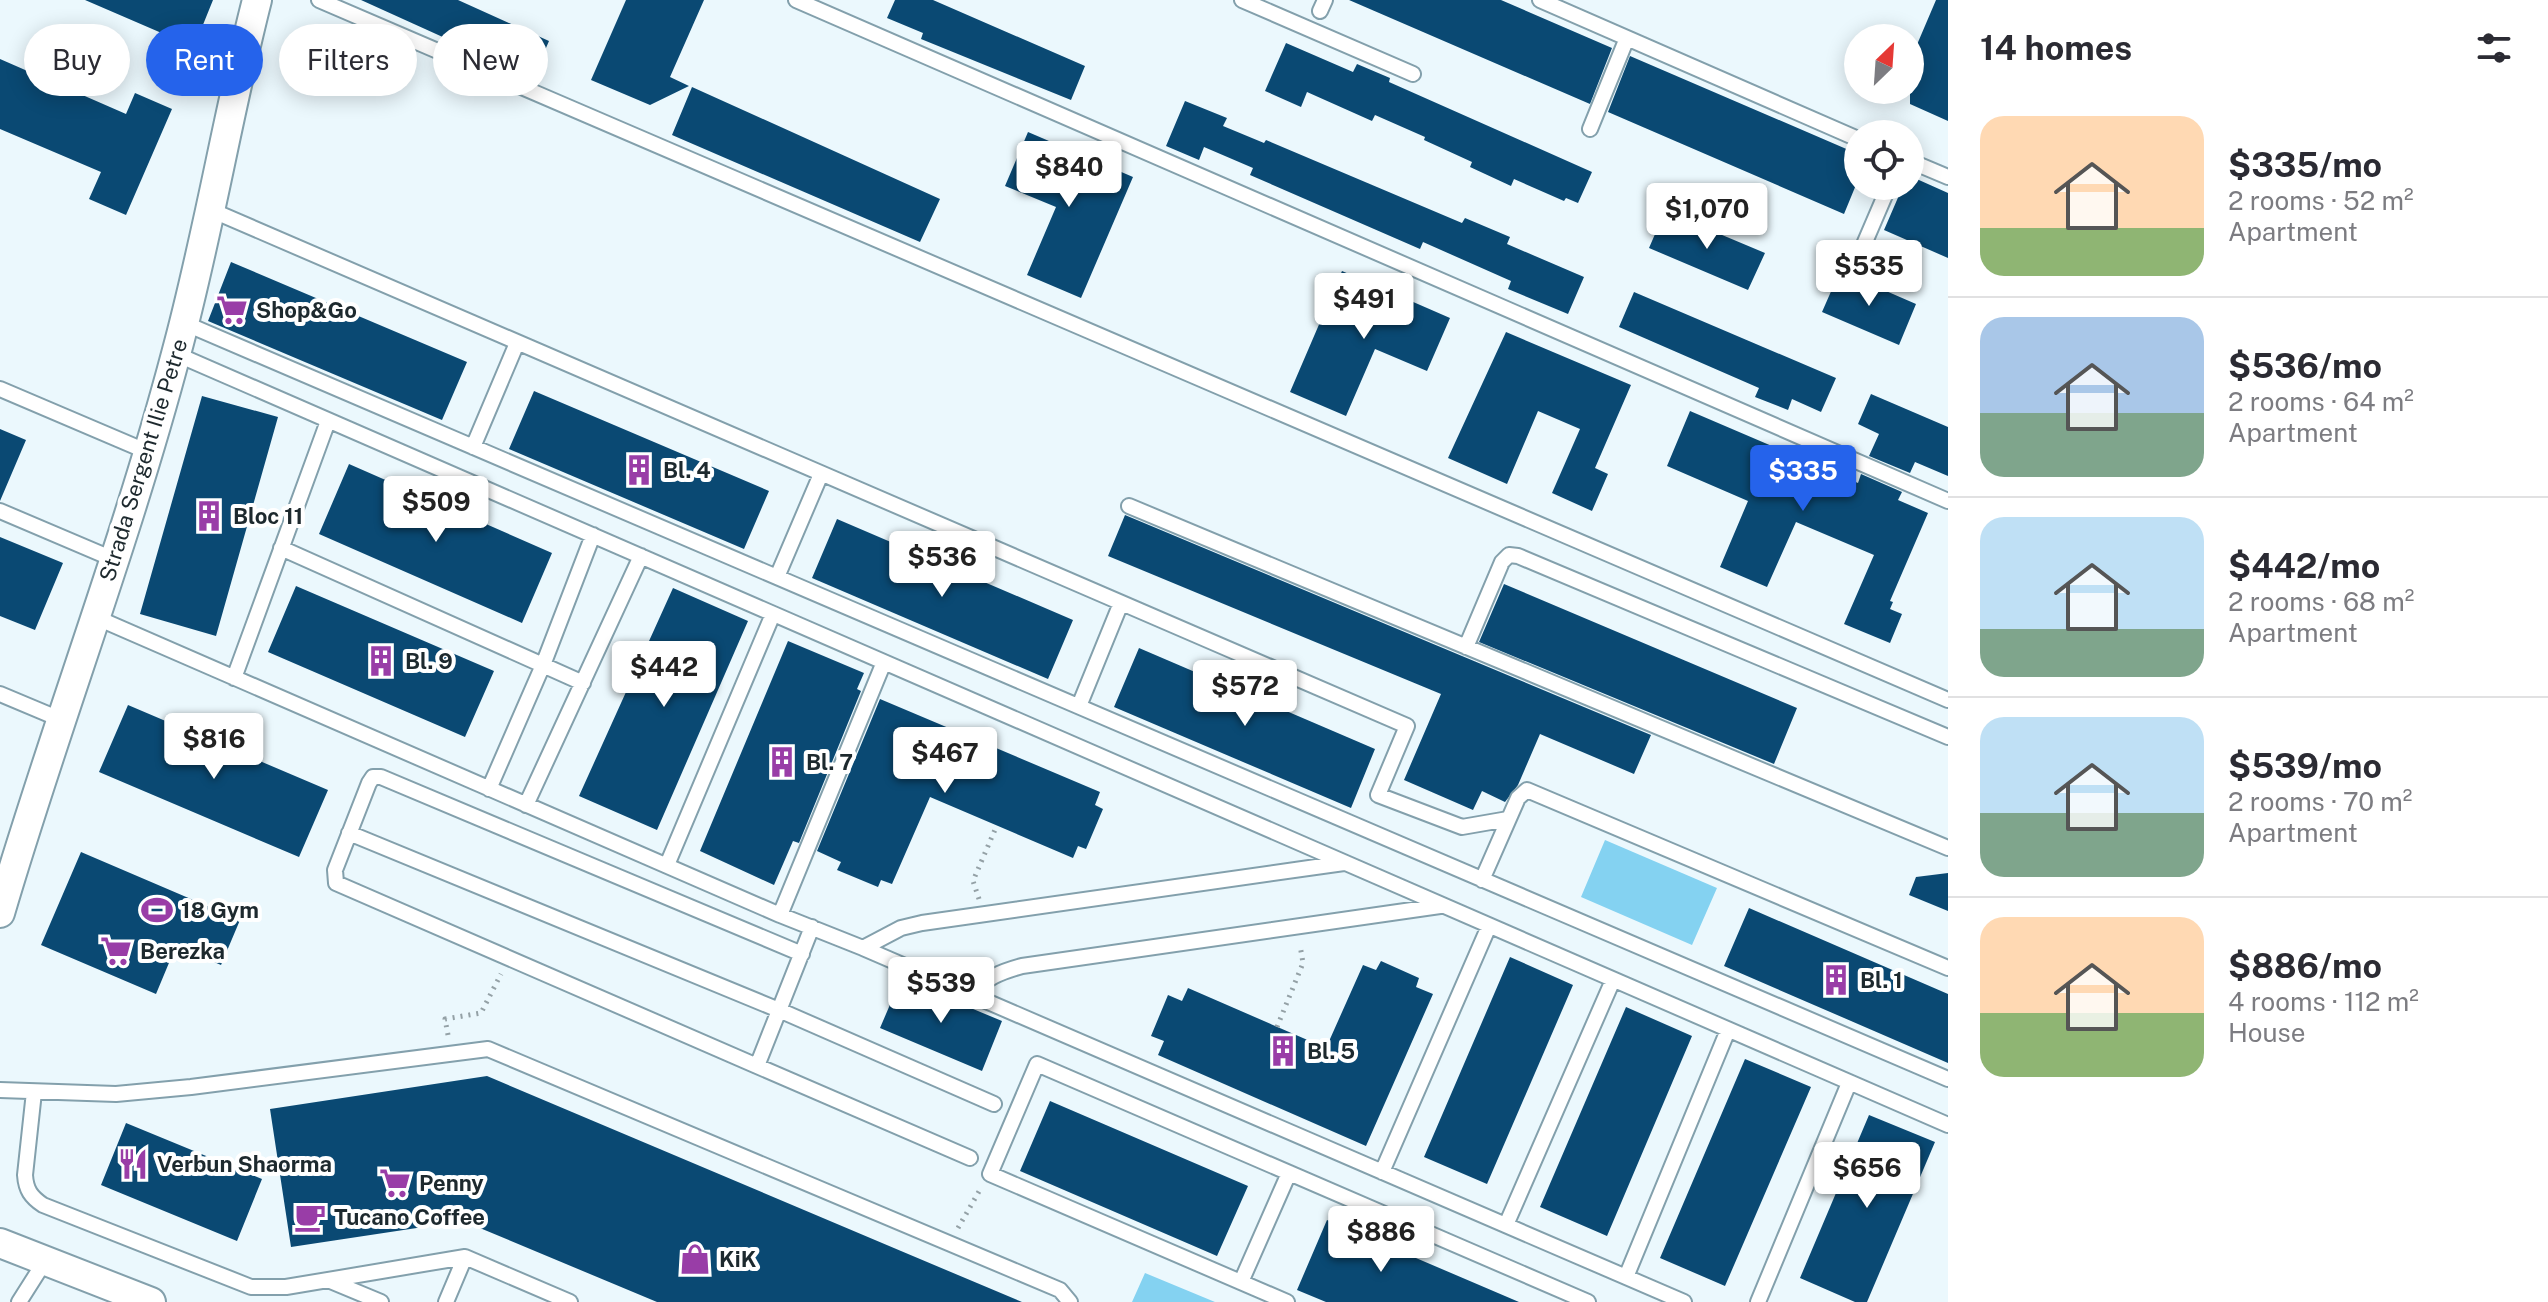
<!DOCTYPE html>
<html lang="en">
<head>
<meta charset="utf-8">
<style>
	:root { --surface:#fff; --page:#f7f7f7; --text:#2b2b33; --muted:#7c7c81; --line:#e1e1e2; --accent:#2563eb }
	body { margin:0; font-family:"Public Sans",sans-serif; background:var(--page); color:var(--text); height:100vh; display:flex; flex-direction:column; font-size:30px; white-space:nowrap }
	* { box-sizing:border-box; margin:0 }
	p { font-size:26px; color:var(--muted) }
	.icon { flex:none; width:44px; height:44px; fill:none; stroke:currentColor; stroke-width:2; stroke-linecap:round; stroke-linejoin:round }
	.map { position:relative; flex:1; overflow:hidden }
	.drawer { display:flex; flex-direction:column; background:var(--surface); width:600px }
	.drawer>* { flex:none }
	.top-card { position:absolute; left:24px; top:24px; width:760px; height:72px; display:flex; gap:16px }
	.needle { width:52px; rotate:25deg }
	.tools { position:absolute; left:1844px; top:24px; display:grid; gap:16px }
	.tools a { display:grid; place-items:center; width:80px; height:80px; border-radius:50%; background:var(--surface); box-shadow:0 4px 20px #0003; font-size:40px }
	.price { position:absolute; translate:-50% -68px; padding:0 18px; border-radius:8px; background:#fff; color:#222; font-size:26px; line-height:52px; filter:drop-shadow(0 2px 4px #0008) }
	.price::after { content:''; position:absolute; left:50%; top:48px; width:24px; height:18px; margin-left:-12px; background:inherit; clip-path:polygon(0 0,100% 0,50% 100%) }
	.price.on { background:var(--accent); color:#fff }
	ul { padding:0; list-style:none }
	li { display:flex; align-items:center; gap:24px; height:200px; padding:0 32px }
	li+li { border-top:2px solid var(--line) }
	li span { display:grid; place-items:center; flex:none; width:224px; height:160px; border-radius:24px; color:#555 }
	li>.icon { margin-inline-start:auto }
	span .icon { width:96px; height:96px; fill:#fffc; stroke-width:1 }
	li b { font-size:34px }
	h2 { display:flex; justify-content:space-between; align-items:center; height:96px; padding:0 32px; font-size:34px }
	.tag { padding:0 28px; border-radius:36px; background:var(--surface); box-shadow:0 4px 20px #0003; font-size:28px; line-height:72px }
	.tag.on { background:var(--accent); color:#fff }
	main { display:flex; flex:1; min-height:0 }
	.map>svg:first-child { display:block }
	.green { fill:#84d2f1 }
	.building { fill:#0a4973 }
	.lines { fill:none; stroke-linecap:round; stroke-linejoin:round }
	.lane-casing { stroke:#83a0ac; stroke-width:18 }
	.street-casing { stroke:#83a0ac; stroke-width:32 }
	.path { stroke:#94a1a6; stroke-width:5; stroke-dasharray:2 6; stroke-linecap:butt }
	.lane { stroke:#fff; stroke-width:14 }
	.street { stroke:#fff; stroke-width:28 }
	.labels { text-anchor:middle; stroke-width:8; stroke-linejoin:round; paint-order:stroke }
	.poi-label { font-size:22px; font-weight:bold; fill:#1d292e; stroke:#fff; text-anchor:start }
	.street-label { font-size:22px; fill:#1d292e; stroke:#fff }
</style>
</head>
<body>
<main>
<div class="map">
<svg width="1948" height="1302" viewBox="0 0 1948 1302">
	<rect width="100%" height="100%" fill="#ebf8fd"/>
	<path class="green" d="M1605,840L1717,888L1692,945L1581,897Z
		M1145,1273L1215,1302H1132Z"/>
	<path class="building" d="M85,0H213L194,47Z
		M361,0H458L549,41L533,78Z
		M626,0H704L670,77L689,86L650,105L591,80Z
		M895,0H933L1085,66L1071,100L921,39L923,33L887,18Z
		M1349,0H1501L1612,48L1590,104Z
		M1936,0H1948V121L1910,104V61Z
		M1286,43L1353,72L1357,64L1390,78L1389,82L1592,172L1578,203L1566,198L1564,201L1514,179L1511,186L1470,167L1472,162L1424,140L1425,137L1375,115L1372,121L1307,92L1301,107L1265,91Z
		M1630,56L1858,154V180L1844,214L1608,112Z
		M0,59L126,114L135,93L172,109L126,215L89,199L101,172L0,129Z
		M692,87L940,199L920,242L672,135Z
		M1185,101L1227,118L1223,126L1264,143L1266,140L1462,223L1465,218L1510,237L1507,244L1584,277L1568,314L1508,289L1511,281L1423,242L1420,249L1250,175L1253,168L1204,147L1199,160L1166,146Z
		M1028,132L1133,177L1081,298L1027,275L1056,207L1005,186Z
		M1910,176L1948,193V258L1884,230L1903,186H1910Z
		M1665,211L1765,253L1748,290L1649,248Z
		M231,262L467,362L442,420L208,321Z
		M1342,271L1450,318L1427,371L1375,349L1346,416L1290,392Z
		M1840,271L1916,304L1899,345L1822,312Z
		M1634,292L1836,378L1821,412L1792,399L1788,410L1755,397L1759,388L1619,327Z
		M1506,332L1631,385L1595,468L1608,474L1592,511L1552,493L1580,429L1538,411L1507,484L1448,458Z
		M534,391L769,491L744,549L509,449Z
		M1871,394L1948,427V476L1915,462L1910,473L1869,456L1879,434L1858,424Z
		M202,396L278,417L216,636L140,614Z
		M1690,411L1858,483L1861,474L1902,492L1898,500L1928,513L1890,601L1893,602L1890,609L1902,614L1890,643L1844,624L1874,555L1796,522L1767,587L1720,567L1748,501L1667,466Z
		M0,429L26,440L0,501Z
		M349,464L552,553L522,623L319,534Z
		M1125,515L1651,735L1634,774L1540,734L1518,785L1505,802L1482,791L1473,810L1404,780L1441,694L1108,556Z
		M837,519L1073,620L1048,679L812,578Z
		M0,537L63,563L35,630L0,616Z
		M1504,584L1797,708L1774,764L1479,642Z
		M296,586L494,671L465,737L268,652Z
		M673,588L748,621L657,830L579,796Z
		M788,641L864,673L857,689L861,691L799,843L793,841L774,885L700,851Z
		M1139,648L1375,749L1351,808L1114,707Z
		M880,699L1100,792L1095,805L1103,809L1086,849L1078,846L1073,858L930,797L892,884L881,880L878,887L837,870L841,862L817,851Z
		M128,705L328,790L299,857L99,772Z
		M81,852L240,920L221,965L176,946L156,994L41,945Z
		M1948,873V911L1909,895L1916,877Z
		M1749,908L1948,994V1063L1724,966Z
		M1510,957L1573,985L1487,1184L1424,1157Z
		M1381,961L1419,978L1416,987L1433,994L1366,1146L1158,1055L1164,1041L1151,1036L1168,995L1182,1001L1188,988L1326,1048L1363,965L1376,970Z
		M901,979L1002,1021L982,1071L880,1028Z
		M1626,1007L1692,1036L1607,1236L1540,1207Z
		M1745,1059L1811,1087L1725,1286L1660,1258Z
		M487,1076L901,1251L1022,1302H657L463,1221L291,1247L270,1109Z
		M1050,1101L1248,1186L1217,1256L1020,1171Z
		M1869,1115L1935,1142L1867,1302H1855L1800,1278Z
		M126,1123L262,1179L237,1241L101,1185Z
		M1327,1220L1519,1302H1326L1297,1290Z"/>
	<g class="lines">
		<defs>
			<path id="lane" d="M319,0L1948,700
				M796,0L1948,501
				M1242,0L1413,74
				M1540,0L1858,139
				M1320,11L1325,0
				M1590,129L1627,38
				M1910,161L1948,177
				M211,210L1407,726L1378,795L1462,827L1508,819
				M1862,249L1889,186
				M184,323L1948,1079
				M176,354L1948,1125
				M0,389L148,452
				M473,447L517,343
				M1129,506L1948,848
				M0,511L113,559
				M281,548L583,683
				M777,577L821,474
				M95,617L780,915L863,948L1684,1302
				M1466,647L1502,562L1509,555L1518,556L1948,737
				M234,678L328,421
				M0,694L62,720
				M1079,706L1121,603
				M489,789L543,665L593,535
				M526,805L641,556
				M349,833L779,1010L994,1104
				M667,865L773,614
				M1482,880L1518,798L1527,790L1948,968
				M780,915L884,662
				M812,927L757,1066L970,1158
				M863,948L901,928L922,923L1344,863
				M970,995C986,978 1000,972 1022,966L1440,906
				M757,1066L336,883L335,870L369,783L373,777H381L802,954
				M0,1090L116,1094L191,1087L488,1049L1060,1290L1070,1302
				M34,1092L25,1175C26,1190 31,1197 43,1205L251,1287H286L465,1257L570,1302
				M1382,1172L1489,926
				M1506,1225L1613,980
				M1626,1277L1728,1030
				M328,1280L381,1302
				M1241,1282L1289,1173
				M19,1302L45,1261
				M446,1302L465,1257
				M1287,1302L990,1174L1037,1064L1588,1302
				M1758,1302L1849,1083"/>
			<path id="street" d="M0,913C55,726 126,543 176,354C208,237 227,117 257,0
				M0,1243L151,1302"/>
		</defs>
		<use href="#lane" class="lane-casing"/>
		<use href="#street" class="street-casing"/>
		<path class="path" d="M979,899L973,881L997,825
			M1277,1027L1303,963L1300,945
			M448,1035L445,1019L481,1013L501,974
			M958,1228L981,1188"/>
		<use href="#lane" class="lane"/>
		<use href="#street" class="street"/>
	</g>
	<defs>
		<symbol id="supermarket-bare" viewBox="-9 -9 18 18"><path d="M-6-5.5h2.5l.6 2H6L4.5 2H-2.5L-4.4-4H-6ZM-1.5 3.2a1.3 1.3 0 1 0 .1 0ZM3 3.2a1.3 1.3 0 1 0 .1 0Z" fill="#993da7" stroke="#fff" stroke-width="2.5" paint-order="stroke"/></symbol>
		<symbol id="building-bare" viewBox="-9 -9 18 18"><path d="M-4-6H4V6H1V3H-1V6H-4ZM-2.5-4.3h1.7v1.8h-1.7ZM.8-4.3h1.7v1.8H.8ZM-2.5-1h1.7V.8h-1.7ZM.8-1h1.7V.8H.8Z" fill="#993da7" stroke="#fff" stroke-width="2.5" paint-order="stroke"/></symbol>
		<symbol id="stadium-bare" viewBox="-9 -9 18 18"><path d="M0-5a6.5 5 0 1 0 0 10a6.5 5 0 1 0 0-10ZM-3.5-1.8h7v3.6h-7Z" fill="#993da7" stroke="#fff" stroke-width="2.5" paint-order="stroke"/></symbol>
		<symbol id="restaurant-bare" viewBox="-9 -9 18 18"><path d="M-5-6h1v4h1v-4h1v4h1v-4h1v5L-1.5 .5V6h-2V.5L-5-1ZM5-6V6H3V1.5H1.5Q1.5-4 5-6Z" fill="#993da7" stroke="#fff" stroke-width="2.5" paint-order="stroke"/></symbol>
		<symbol id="cafe-bare" viewBox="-9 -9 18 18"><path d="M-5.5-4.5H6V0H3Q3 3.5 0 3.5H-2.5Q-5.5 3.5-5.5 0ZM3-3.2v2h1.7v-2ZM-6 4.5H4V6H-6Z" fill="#993da7" stroke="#fff" stroke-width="2.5" paint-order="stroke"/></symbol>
		<symbol id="shop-bare" viewBox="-9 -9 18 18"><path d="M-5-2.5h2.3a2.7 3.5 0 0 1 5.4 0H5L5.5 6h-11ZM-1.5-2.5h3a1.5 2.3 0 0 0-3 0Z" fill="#993da7" stroke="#fff" stroke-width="2.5" paint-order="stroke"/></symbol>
	</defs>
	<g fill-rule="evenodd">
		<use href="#supermarket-bare" x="210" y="288" width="44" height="44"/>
		<use href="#building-bare" x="617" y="448" width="44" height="44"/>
		<use href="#building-bare" x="187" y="494" width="44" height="44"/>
		<use href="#building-bare" x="359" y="639" width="44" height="44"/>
		<use href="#building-bare" x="760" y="740" width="44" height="44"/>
		<use href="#stadium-bare" x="135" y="888" width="44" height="44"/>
		<use href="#supermarket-bare" x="94" y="929" width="44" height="44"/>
		<use href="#building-bare" x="1814" y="958" width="44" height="44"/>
		<use href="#building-bare" x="1261" y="1029" width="44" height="44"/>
		<use href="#restaurant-bare" x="111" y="1142" width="44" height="44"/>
		<use href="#supermarket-bare" x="373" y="1161" width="44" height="44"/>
		<use href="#cafe-bare" x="288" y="1195" width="44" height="44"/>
		<use href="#shop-bare" x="673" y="1237" width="44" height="44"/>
	</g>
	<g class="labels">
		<g class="poi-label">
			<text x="256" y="318">Shop&amp;Go</text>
			<text x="663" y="478">Bl. 4</text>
			<text x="233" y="524">Bloc 11</text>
			<text x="405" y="669">Bl. 9</text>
			<text x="806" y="770">Bl. 7</text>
			<text x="181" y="918">18 Gym</text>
			<text x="140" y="959">Berezka</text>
			<text x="1860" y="988">Bl. 1</text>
			<text x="1307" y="1059">Bl. 5</text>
			<text x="157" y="1172">Verbun Shaorma</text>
			<text x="419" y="1191">Penny</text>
			<text x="334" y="1225">Tucano Coffee</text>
			<text x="719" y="1267">KiK</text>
		</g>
		<g class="street-label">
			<text transform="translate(143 460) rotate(-73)" y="8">Strada Sergent Ilie Petre</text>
		</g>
	</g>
</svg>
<div class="tools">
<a><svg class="needle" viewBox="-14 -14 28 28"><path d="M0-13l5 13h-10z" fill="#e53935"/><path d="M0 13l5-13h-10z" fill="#7c7c81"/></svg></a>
<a><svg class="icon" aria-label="locate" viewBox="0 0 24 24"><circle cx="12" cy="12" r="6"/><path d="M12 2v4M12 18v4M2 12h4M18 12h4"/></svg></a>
</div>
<b class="price" style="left:1069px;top:209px">$840</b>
<b class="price" style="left:1707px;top:251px">$1,070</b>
<b class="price" style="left:1869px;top:308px">$535</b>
<b class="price" style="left:1364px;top:341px">$491</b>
<b class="price on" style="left:1803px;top:513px">$335</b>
<b class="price" style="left:436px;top:544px">$509</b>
<b class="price" style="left:942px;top:599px">$536</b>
<b class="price" style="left:664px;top:709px">$442</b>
<b class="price" style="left:1245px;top:728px">$572</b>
<b class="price" style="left:214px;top:781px">$816</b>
<b class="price" style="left:945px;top:795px">$467</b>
<b class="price" style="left:941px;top:1025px">$539</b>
<b class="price" style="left:1867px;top:1210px">$656</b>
<b class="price" style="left:1381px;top:1274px">$886</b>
<div class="top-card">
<a class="tag">Buy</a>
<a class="tag on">Rent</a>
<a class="tag">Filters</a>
<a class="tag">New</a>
</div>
</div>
<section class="drawer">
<h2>14 homes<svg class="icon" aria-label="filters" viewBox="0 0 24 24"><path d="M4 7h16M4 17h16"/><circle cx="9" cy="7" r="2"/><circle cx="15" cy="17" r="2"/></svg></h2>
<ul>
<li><span style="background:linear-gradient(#ffd9b3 70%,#8fb573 0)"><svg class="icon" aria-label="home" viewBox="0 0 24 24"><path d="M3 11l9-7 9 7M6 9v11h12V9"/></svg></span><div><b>$335/mo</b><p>2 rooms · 52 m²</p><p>Apartment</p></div></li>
<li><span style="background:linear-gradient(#a9c7e8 60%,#7fa58c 0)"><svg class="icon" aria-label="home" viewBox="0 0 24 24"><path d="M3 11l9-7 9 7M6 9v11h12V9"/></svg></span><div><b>$536/mo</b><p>2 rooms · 64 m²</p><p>Apartment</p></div></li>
<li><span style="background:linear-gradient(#bfe0f5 70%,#7fa58c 0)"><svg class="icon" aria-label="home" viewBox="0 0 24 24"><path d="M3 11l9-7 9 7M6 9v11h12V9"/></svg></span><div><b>$442/mo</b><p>2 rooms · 68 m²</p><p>Apartment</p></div></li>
<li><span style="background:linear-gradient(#bfe0f5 60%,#7fa58c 0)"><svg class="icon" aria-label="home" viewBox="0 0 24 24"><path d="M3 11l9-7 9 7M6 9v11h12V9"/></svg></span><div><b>$539/mo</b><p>2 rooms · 70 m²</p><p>Apartment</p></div></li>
<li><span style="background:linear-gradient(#ffd9b3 60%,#8fb573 0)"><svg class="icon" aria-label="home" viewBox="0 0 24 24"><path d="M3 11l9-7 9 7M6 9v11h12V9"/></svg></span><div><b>$886/mo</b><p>4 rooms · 112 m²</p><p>House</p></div></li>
</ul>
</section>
</main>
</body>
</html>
